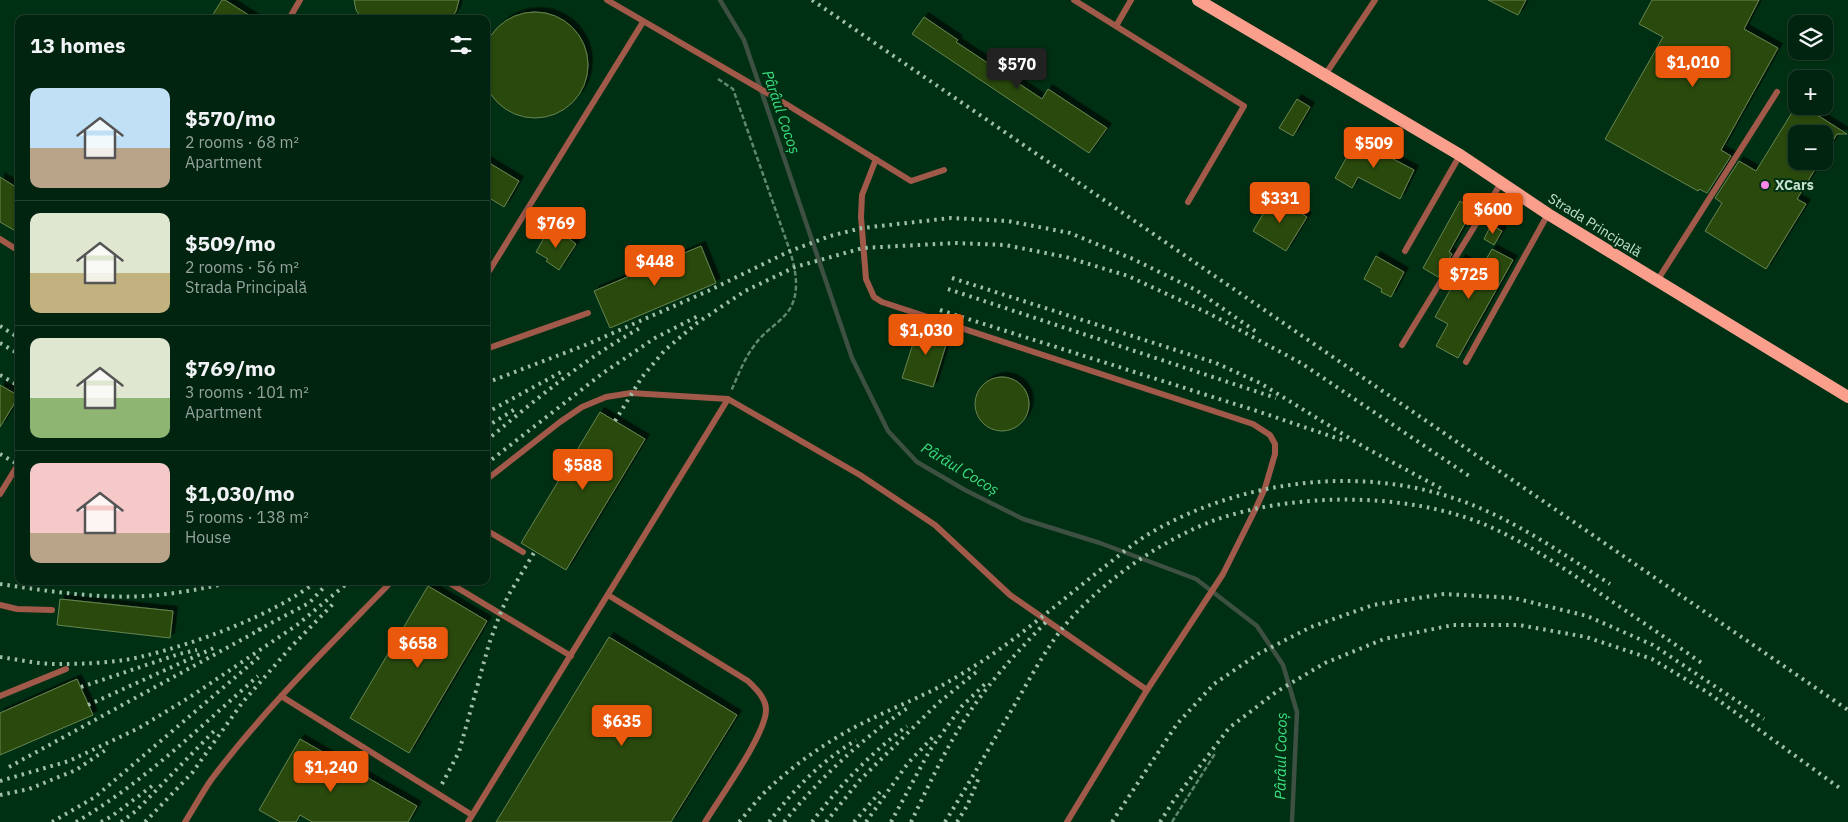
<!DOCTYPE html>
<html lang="en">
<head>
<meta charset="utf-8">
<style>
	:root { --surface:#00240f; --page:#0a2c18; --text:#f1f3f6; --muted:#95a49e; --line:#22412f; --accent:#ea580c }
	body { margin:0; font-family:"IBM Plex Sans",sans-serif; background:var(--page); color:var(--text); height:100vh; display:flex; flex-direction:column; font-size:19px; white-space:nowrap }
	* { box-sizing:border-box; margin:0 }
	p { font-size:16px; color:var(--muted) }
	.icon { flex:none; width:28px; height:28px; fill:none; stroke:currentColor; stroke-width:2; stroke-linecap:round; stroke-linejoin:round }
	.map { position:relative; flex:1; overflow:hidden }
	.panel { position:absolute; left:15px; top:15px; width:475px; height:570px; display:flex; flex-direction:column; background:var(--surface); border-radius:10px; box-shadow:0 1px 4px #0004,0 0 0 1px var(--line) }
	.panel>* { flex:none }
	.buttons { position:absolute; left:1788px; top:15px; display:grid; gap:10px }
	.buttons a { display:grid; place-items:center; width:45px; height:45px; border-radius:10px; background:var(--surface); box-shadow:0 1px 4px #0004,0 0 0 1px var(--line); font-size:25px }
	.price { position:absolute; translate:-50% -42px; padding:0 11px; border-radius:5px; background:var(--accent); color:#fff; font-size:16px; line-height:32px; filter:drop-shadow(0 1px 2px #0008) }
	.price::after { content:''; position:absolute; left:50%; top:30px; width:15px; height:11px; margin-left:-8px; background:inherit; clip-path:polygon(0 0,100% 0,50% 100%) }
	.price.on { background:#222; color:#fff }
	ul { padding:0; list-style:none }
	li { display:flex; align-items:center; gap:15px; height:125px; padding:0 15px }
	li+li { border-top:1px solid var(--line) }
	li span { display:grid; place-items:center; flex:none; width:140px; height:100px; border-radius:10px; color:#555 }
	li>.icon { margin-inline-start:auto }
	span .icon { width:60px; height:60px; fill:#fffc; stroke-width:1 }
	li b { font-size:21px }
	h2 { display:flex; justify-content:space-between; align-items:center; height:60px; padding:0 15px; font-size:21px }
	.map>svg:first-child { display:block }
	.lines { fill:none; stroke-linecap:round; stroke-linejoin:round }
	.stream { stroke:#3d5042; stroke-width:4.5 }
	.building { fill:#2c4810; stroke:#66854e; filter:url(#shadow) }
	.path { stroke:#60886e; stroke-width:2.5; stroke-dasharray:5 2.5; stroke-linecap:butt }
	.lane { stroke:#a1594a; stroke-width:6 }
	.primary { stroke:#f99f8c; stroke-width:12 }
	.rail { stroke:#9fc0a8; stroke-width:4; stroke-dasharray:2.5 5; stroke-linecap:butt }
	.poi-dot { fill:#f987e9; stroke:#003014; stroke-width:2 }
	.labels { text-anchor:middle; stroke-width:4; stroke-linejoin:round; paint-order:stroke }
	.poi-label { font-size:14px; font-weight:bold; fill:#c4e2cb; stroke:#003014; text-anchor:start }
	.street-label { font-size:14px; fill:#c4e2cb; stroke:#003014 }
	.water-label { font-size:15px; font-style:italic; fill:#3ae080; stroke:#003014 }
</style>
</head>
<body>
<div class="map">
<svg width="1848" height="822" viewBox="0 0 1848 822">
	<defs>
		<filter id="shadow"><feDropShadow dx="4.5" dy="-4.5" stdDeviation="0" flood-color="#0009"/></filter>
	</defs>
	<rect width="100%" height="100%" fill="#003014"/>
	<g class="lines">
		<path class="stream" d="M720,0L744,40L852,358L888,431L917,462L965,490L1023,519L1100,543L1196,579L1257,626L1283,665L1297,712L1292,822"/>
	</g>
	<path class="building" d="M222,0H225L255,19H210Z
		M354,0H459L456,11L451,19H362L356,10Z
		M1488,0H1526L1518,15Z
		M1652,0H1759L1744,29L1778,48L1721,150L1731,156L1707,193L1699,189L1698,191L1605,139L1663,37L1639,24Z
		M482 65a53 53 0 1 1 106 0a53 53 0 1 1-106 0Z
		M924,17L958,40L956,42L1042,99L1048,89L1107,128L1089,153L912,34Z
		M1297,99L1310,107L1293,136L1279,128Z
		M1796,106H1803L1847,134H1837L1824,155V134H1796V161H1820L1797,199L1806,204L1766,269L1705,231L1722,203L1715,198L1739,161L1756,171Z
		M1358,137L1375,146L1374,149L1414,170L1400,199L1358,177L1352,188L1335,178Z
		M486,161L519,181L504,207L486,196Z
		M0,177L19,189V233L0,222Z
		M1274,196L1307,217L1286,251L1253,231Z
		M1460,201L1473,209L1449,252L1452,254L1438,277L1423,268Z
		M1491,225L1502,231L1494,245L1484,239Z
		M549,229L562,238L564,235L576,244L559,270L546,261L548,259L536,252Z
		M701,246L716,283L610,328L594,291Z
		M1492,249L1513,260L1458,358L1436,346L1448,324L1435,317L1453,285L1447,282L1461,259L1480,270Z
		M1376,256L1404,272L1391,297L1381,292L1382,289L1364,279Z
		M919,325L949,335L933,387L902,378Z
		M975 404a27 27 0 1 1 54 0a27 27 0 1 1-54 0Z
		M0,385L19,396L0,427Z
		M600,412L645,439L566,570L521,543Z
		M428,586L487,621L409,753L350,718Z
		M60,599L173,611L170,638L57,625Z
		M609,637L737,715L671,822H496Z
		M77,679L93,715L0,755V713Z
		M300,739L417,806L408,822H312L300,815L296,822H280L259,810Z"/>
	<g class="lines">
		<path class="path" d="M718,79L733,89L790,251C796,271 801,295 787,313C777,325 762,333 754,346C744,359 738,376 731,391
			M1172,822L1216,752"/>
		<path class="lane" d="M607,0L786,104L911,181L944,170
			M1074,0L1244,106L1188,202
			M289,19L300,0
			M1116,26L1131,0
			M1325,75L1375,0
			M876,159L862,195L861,217L866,279L874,297L882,302L1253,424L1270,435L1275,444V454L1265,488L1255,510L1223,574L1147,690L1067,822
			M0,239L19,251
			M1405,251L1460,155
			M486,276L643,22
			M1657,281L1777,92
			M1402,345L1501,183
			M486,349L588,313
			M1466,362L1548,214
			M486,480L560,422L582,407L606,397L631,393L728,399L860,475L935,525L1010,595L1147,690
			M0,494L19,463
			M486,530L523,552
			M446,581L571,656
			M608,595L748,681C756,689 766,698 766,710C766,734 719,799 705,822
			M0,605L17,609L52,610
			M0,696L66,669
			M281,696L472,815
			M185,822C194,808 202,793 211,780C265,708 330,645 392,581
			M468,822L728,399"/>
		<path class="primary" d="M1198,0L1460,155L1548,214L1848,397"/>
		<path class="rail" d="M812,0L1848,710
			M952,278L1216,363L1260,383L1364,447L1442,489
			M948,289L1276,398
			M940,310L1260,412L1345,441
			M0,326L19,338
			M0,343L19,354
			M0,375L19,386
			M486,383L588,344L708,291L790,251L830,236L862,228L951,218L1008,221L1070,233L1133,259L1196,290L1258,333
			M486,413L563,371
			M615,421L642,377L665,350L697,323L745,291L795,267L863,248L955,243L1005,245L1066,257L1128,276L1210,314L1301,363L1472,478
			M486,427L517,408
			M486,441C535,400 584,359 640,328
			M0,454L19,465
			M486,464L603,373L655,338L698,316
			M0,584C48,591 98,599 146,596C176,594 207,588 237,581
			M258,630L309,603L330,581
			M0,657C21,660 43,665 64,664C86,664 123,662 144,656C197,643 274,615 317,581
			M81,687L179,654L197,650
			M88,705L216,647
			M9,767L263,628
			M0,781L69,761L139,728L190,697L297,625L350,581
			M442,784L459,752L489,644L500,614L508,596L535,551
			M0,795L29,789L76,770L107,749
			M52,822L95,797L259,657
			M76,822C143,783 200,727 258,676
			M101,822L112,816L156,783
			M121,822L136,811L217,728
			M145,822L192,773L242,703L290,648L334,603
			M739,822C748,812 756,801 765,792C792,766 826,742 859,725C886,711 914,700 941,686C955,678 970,669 984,660C1024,633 1061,601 1099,571C1115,559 1131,545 1147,535C1239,480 1361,464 1462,501C1515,520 1563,554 1610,584
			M769,822C795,788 819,763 856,740
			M784,822C820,778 861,739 909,707
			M812,822C839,786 871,753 907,726
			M826,822L859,781L937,704L980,669
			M854,822L880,792
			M866,822L908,763L933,737
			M891,822L930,750L962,706L986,683
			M911,822C929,785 946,747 969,713C991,680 1018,651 1046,622
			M945,822C968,785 989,748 1011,711C1027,684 1042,655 1061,630C1098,584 1159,541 1215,520C1295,492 1408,492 1486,525C1527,543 1564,568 1601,594C1635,617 1669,640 1703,664
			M957,822L967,806L980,775
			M1112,822L1177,724L1214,684L1258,654L1311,627L1373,605L1444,594L1514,598L1587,616L1653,645L1764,719
			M1160,822L1174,800L1229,728L1276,692L1325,663L1384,639L1453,625H1519L1586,637L1652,659L1707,692L1841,789"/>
	</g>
	<circle class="poi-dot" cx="1765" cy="185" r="5"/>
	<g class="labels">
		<g class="poi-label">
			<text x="1775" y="190">XCars</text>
		</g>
		<g class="street-label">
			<text transform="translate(1595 225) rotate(32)" y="5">Strada Principală</text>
		</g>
		<g class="water-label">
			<text transform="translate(781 112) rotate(71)" y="5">Pârâul Cocoș</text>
			<text transform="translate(960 469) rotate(31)" y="5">Pârâul Cocoș</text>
			<text transform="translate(1281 756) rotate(-89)" y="5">Pârâul Cocoș</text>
		</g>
	</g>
</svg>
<div class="buttons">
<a><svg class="icon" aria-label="layers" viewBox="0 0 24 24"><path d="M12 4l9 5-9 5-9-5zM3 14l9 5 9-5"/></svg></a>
<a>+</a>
<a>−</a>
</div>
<b class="price" style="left:1693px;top:88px">$1,010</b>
<b class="price on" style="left:1017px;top:90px">$570</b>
<b class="price" style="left:1374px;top:169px">$509</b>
<b class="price" style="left:1280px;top:224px">$331</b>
<b class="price" style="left:1493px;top:235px">$600</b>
<b class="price" style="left:556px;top:249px">$769</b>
<b class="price" style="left:655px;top:287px">$448</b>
<b class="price" style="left:1469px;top:300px">$725</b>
<b class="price" style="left:926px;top:356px">$1,030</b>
<b class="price" style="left:583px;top:491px">$588</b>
<b class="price" style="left:418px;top:669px">$658</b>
<b class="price" style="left:622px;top:747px">$635</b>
<b class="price" style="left:331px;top:793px">$1,240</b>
<section class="panel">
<h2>13 homes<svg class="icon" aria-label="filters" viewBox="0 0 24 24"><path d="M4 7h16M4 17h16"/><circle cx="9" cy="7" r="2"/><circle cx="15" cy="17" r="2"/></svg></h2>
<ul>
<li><span style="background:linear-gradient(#bfe0f5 60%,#b9a48a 0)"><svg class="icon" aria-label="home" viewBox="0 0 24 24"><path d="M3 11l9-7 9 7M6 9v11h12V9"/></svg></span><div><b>$570/mo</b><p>2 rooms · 68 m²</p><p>Apartment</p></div></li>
<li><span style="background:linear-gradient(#dfe7d0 60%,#c2b280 0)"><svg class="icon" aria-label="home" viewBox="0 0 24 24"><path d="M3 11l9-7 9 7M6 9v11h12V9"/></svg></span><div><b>$509/mo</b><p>2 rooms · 56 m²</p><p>Strada Principală</p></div></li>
<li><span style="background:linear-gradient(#dfe7d0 60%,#8fb573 0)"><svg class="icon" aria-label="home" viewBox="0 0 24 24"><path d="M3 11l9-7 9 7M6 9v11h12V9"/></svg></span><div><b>$769/mo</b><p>3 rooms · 101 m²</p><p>Apartment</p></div></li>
<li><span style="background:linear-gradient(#f6c9c9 70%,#b9a48a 0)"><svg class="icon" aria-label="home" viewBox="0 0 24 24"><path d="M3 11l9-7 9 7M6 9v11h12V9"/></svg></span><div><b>$1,030/mo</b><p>5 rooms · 138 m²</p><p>House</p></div></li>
</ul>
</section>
</div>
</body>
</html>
